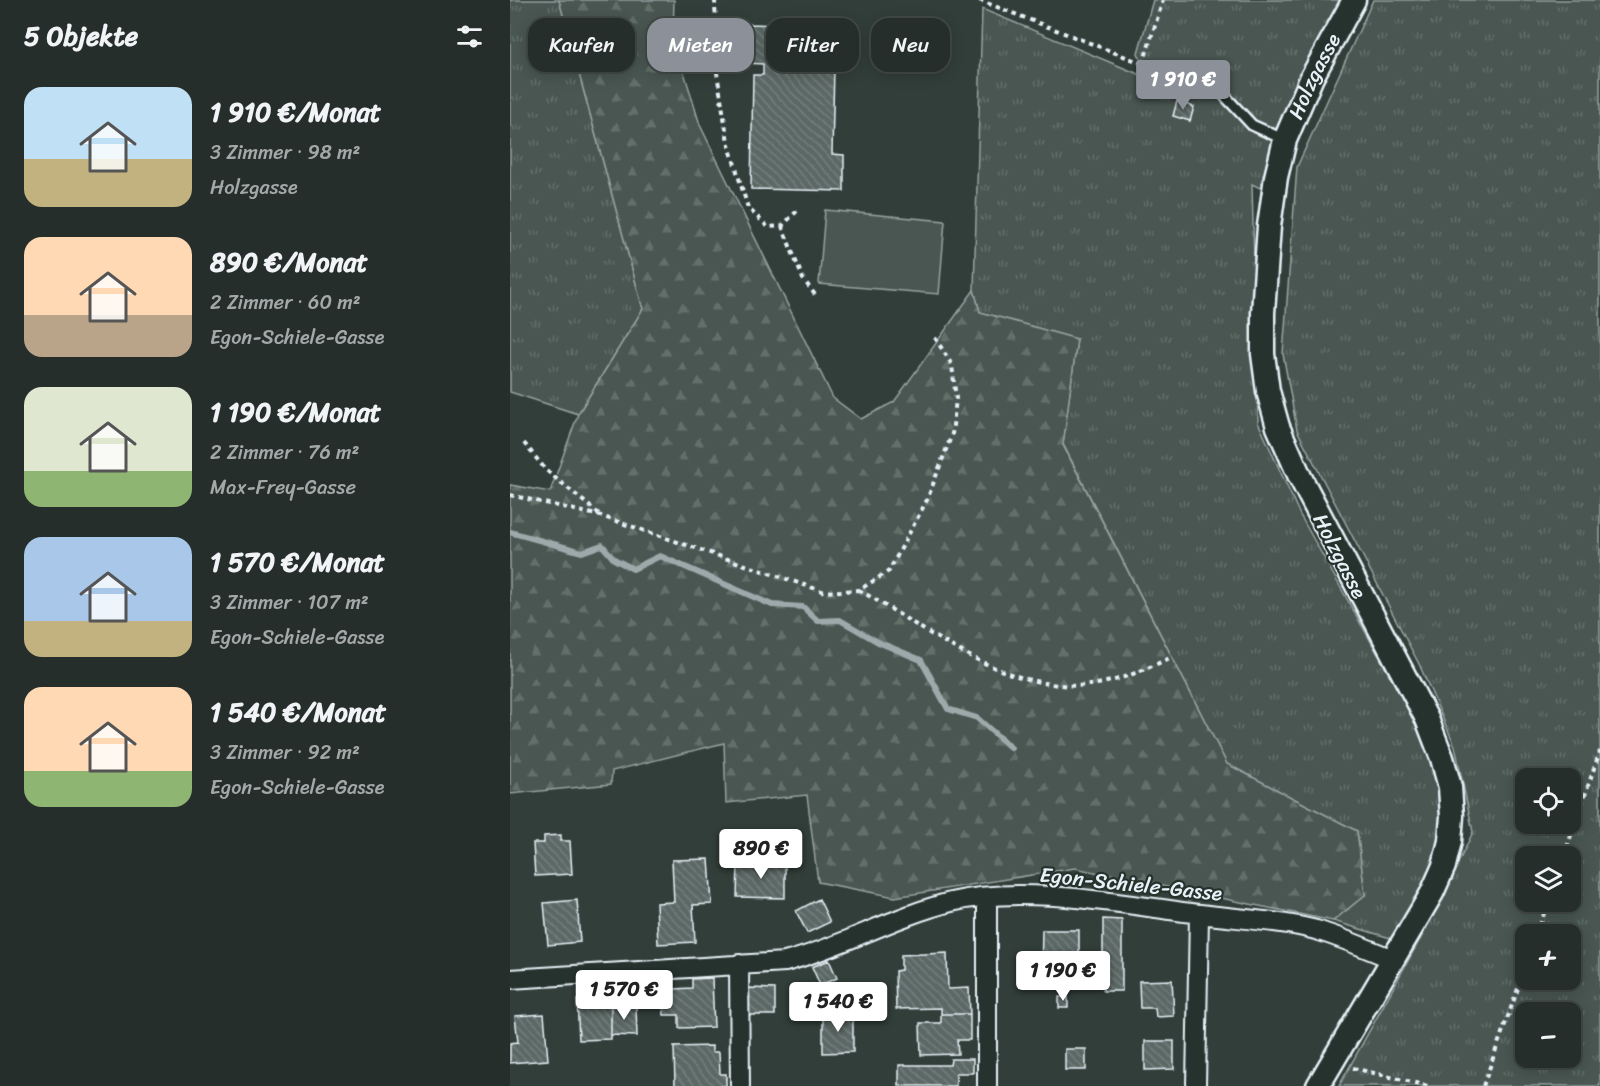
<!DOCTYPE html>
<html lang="de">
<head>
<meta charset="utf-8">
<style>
	:root { --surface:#262e2b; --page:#2e3633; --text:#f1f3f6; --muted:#a4a8a9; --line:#424a47; --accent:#8c9099 }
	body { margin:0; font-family:Sriracha,sans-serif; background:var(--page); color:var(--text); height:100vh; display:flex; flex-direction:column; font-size:22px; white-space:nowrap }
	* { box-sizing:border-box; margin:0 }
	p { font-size:20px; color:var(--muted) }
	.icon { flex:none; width:33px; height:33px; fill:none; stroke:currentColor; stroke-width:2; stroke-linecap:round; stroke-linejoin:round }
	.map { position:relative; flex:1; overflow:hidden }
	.panel { display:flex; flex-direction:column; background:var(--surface); width:510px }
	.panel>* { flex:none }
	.banner { position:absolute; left:18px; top:18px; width:570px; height:54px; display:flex; gap:12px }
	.buttons { position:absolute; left:1005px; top:768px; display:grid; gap:12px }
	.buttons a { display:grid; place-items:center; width:66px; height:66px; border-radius:12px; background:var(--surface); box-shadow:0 3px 15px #0003,0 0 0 2px var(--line); font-size:30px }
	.price { position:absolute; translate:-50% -51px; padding:0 14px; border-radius:6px; background:#fff; color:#222; font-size:20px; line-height:39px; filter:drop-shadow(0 2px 3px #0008) }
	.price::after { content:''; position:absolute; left:50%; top:36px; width:18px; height:14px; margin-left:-9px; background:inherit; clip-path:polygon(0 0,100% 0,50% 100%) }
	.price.active { background:var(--accent); color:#fff }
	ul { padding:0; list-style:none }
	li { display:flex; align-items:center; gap:18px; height:150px; padding:0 24px }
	li span { display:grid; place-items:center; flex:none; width:168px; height:120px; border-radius:18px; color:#555 }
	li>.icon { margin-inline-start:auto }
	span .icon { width:72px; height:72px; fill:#fffc; stroke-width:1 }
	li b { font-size:26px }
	h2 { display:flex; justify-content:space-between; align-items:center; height:72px; padding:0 24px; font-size:26px }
	.chip { padding:0 21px; border-radius:18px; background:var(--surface); box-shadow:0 3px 15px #0003,0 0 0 2px var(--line); font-size:21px; line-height:54px }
	.chip.active { background:var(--accent); color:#fff }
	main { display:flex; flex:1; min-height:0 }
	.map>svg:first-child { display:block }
	.grass { fill:url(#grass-tufts); stroke:#98a4a4; stroke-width:1.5; fill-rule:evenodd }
	.forest { fill:url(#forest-firs); stroke:#98a4a4; stroke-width:1.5 }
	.pitch { fill:#495651; stroke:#98a4a4; stroke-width:1.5 }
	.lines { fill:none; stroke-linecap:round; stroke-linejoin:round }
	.stream { stroke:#9ea9ab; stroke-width:6 }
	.building { fill:url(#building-back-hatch); stroke:#e8f1f8; stroke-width:1.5 }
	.service-casing { stroke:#e8f1f8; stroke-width:14 }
	.minor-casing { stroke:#e8f1f8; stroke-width:22 }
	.tertiary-casing { stroke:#e8f1f8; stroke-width:27 }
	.path { stroke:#e8f1f8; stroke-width:4; stroke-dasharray:4.5 4.5; stroke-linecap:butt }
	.service { stroke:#26332d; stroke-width:9 }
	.minor { stroke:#26332d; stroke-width:18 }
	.tertiary { stroke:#26332d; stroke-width:22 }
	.labels { text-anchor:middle; stroke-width:4.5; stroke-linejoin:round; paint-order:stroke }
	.street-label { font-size:21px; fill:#e8f1f8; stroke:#26332d }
</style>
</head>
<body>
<main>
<section class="panel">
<h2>5 Objekte<svg class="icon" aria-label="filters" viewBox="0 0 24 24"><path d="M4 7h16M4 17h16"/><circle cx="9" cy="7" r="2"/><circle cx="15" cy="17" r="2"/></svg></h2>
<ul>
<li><span style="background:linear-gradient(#bfe0f5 60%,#c2b280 0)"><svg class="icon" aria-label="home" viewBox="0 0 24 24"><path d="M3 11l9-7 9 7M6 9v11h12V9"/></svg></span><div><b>1 910 €/Monat</b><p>3 Zimmer · 98 m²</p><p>Holzgasse</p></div></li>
<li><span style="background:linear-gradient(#ffd9b3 65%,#b9a48a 0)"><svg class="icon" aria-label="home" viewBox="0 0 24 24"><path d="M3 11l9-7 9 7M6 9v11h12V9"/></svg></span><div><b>890 €/Monat</b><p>2 Zimmer · 60 m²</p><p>Egon-Schiele-Gasse</p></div></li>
<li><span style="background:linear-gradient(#dfe7d0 70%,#8fb573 0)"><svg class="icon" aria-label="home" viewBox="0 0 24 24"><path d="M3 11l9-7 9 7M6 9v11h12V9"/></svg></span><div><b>1 190 €/Monat</b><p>2 Zimmer · 76 m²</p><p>Max-Frey-Gasse</p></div></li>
<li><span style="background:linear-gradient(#a9c7e8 70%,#c2b280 0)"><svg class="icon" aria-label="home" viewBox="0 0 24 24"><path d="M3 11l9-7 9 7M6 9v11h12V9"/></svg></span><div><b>1 570 €/Monat</b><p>3 Zimmer · 107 m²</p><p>Egon-Schiele-Gasse</p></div></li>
<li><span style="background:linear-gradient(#ffd9b3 70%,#8fb573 0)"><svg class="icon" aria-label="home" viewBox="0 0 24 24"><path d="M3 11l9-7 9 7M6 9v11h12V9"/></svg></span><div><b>1 540 €/Monat</b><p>3 Zimmer · 92 m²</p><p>Egon-Schiele-Gasse</p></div></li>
</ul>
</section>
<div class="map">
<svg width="1090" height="1086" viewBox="0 0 1090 1086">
	<defs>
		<pattern id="grass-tufts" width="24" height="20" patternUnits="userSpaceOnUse" patternTransform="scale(1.5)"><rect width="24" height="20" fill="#495651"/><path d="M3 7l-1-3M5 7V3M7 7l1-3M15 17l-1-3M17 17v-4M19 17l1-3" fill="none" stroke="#636f6b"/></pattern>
		<pattern id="forest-firs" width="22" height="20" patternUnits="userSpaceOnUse" patternTransform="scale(1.5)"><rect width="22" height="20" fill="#495651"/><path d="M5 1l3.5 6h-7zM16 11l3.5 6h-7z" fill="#636f6b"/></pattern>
		<pattern id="building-back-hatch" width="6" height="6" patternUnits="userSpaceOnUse" patternTransform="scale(1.5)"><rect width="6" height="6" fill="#5c6865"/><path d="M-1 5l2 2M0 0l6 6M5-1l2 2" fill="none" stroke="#737e7c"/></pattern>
	</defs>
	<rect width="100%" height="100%" fill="#323e39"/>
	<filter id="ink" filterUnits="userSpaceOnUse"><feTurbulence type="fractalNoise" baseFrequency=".0167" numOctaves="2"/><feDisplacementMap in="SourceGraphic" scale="12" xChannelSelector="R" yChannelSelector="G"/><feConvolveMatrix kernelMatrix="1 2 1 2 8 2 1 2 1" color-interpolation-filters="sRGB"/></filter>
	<g filter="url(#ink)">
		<path class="grass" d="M0,0H49L133,309L68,414L0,392Z
			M643,0H832L772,116L754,190L742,184L748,422L790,515L903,717L931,790V838L919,879L884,939L823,921L855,895L847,831L717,764L553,444L567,339L470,312L464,290L472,9L638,78L628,53Z
			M863,0H1090V1086H829L925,912L963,832L945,746L909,664L787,430L773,354L787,167ZM1016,778H1060V824H1016ZM1016,856H1060V902H1016ZM1016,934H1060V980H1016ZM1016,1012H1060V1058H1016Z"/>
		<path class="forest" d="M49,0H164L163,36L190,125L323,398L351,419L384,402L464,290L470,312L567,339L553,445L717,764L847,831L855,895L823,921L565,868L385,897L308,882L297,795L216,803L214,743L102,771L101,784L0,794V485L40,492L68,414L133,309Z"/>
		<path class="pitch" d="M315,210L435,221L429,294L309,284Z"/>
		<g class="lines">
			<path class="stream" d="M0,532L72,552L92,545L104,559L123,569L150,556L262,605L293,607L308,621L330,620L368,642L411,660L438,709L467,718L501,748"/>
		</g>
		<path class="building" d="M237,24L325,26L322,154L334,155V191L241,189L243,75H253V64L236,63Z
			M667,101L684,107L680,121L663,116Z
			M51,835V841H60L62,874L25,876L23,843H34V836Z
			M199,859L202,904L183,905L185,942L148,944L146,903L164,902L162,860Z
			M228,863H275V898L227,897Z
			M309,899L320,922L297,933L286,911Z
			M67,900L70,942L38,945L34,903Z
			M593,919L612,920V991H593Z
			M532,930H569V974H531Z
			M437,953L438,989L459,988L460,1014H431V1008L386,1009L385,971L391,970V955Z
			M319,960L327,978L310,985L302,967Z
			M202,978L204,1027L169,1028V1015H154L153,1002L165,1001L164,989L182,988V979Z
			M662,980L664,1016L646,1017L645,1008H630L629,981Z
			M237,988L265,989V1015H236Z
			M549,997H558V1008H549Z
			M101,999V1039L69,1040L67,1000Z
			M101,1006H126L127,1036L101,1035Z
			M34,1014L38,1060L0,1063V1043L8,1042L5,1016Z
			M313,1014H343V1052L313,1053Z
			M431,1014H460V1040H447L448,1054L411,1055L410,1023H431Z
			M635,1041H664V1069L635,1070Z
			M202,1046V1052H209L210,1074H216V1086H165L164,1047Z
			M555,1049H576V1070H555Z
			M441,1059H463V1073H446V1086H389V1065H440Z"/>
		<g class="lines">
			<defs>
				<path id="service" d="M713,94L742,125L775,140"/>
				<path id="minor" d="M477,898V1086
					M229,964L230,1086
					M0,979L275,962C332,947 384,916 441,902C516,884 614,905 690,914C728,919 768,920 806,930C833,938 857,949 883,959
					M686,1086L689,914"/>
				<g id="tertiary">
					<path id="s1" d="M808,1086L922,893L934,866L940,841L942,816L940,787L932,758L917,719L790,477L768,427L758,391L753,354V313L759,226L766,177L775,140L802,77L844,0"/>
				</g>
			</defs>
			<use href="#service" class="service-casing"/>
			<use href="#minor" class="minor-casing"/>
			<use href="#tertiary" class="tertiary-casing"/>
			<path class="path" d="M205,0L207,73L218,142L238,208L258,227L272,226L287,211
				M469,0L701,90
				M633,64L653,0
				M272,226L293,279L306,296
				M14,443L36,470L89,514
				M0,495L91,516L315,592L349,590L379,571L417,500L442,434L446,399L442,365L424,336
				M349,590C419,630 495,693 579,685C608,682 636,669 662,657
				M1054,856L1090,751
				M1027,934L1038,902
				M843,1068L918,1086
				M973,1086L1016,966"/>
			<use href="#service" class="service"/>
			<use href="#minor" class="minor"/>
			<use href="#tertiary" class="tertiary"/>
		</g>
	</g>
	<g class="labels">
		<g class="street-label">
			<text dy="7" stroke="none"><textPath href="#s1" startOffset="1094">Holzgasse</textPath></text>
			<text transform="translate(830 556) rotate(63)" y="7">Holzgasse</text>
			<text transform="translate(621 884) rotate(6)" y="7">Egon-Schiele-Gasse</text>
		</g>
	</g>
</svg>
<div class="buttons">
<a><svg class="icon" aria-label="locate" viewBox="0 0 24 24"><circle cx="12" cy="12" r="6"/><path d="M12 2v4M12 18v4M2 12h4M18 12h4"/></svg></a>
<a><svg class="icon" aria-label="layers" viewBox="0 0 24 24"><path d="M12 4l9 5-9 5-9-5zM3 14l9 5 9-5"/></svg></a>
<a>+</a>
<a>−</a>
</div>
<b class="price active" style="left:673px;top:111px">1 910 €</b>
<b class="price" style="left:251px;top:880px">890 €</b>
<b class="price" style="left:553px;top:1002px">1 190 €</b>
<b class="price" style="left:114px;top:1021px">1 570 €</b>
<b class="price" style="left:328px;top:1033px">1 540 €</b>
<div class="banner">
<a class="chip">Kaufen</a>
<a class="chip active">Mieten</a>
<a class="chip">Filter</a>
<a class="chip">Neu</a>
</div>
</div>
</main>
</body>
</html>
